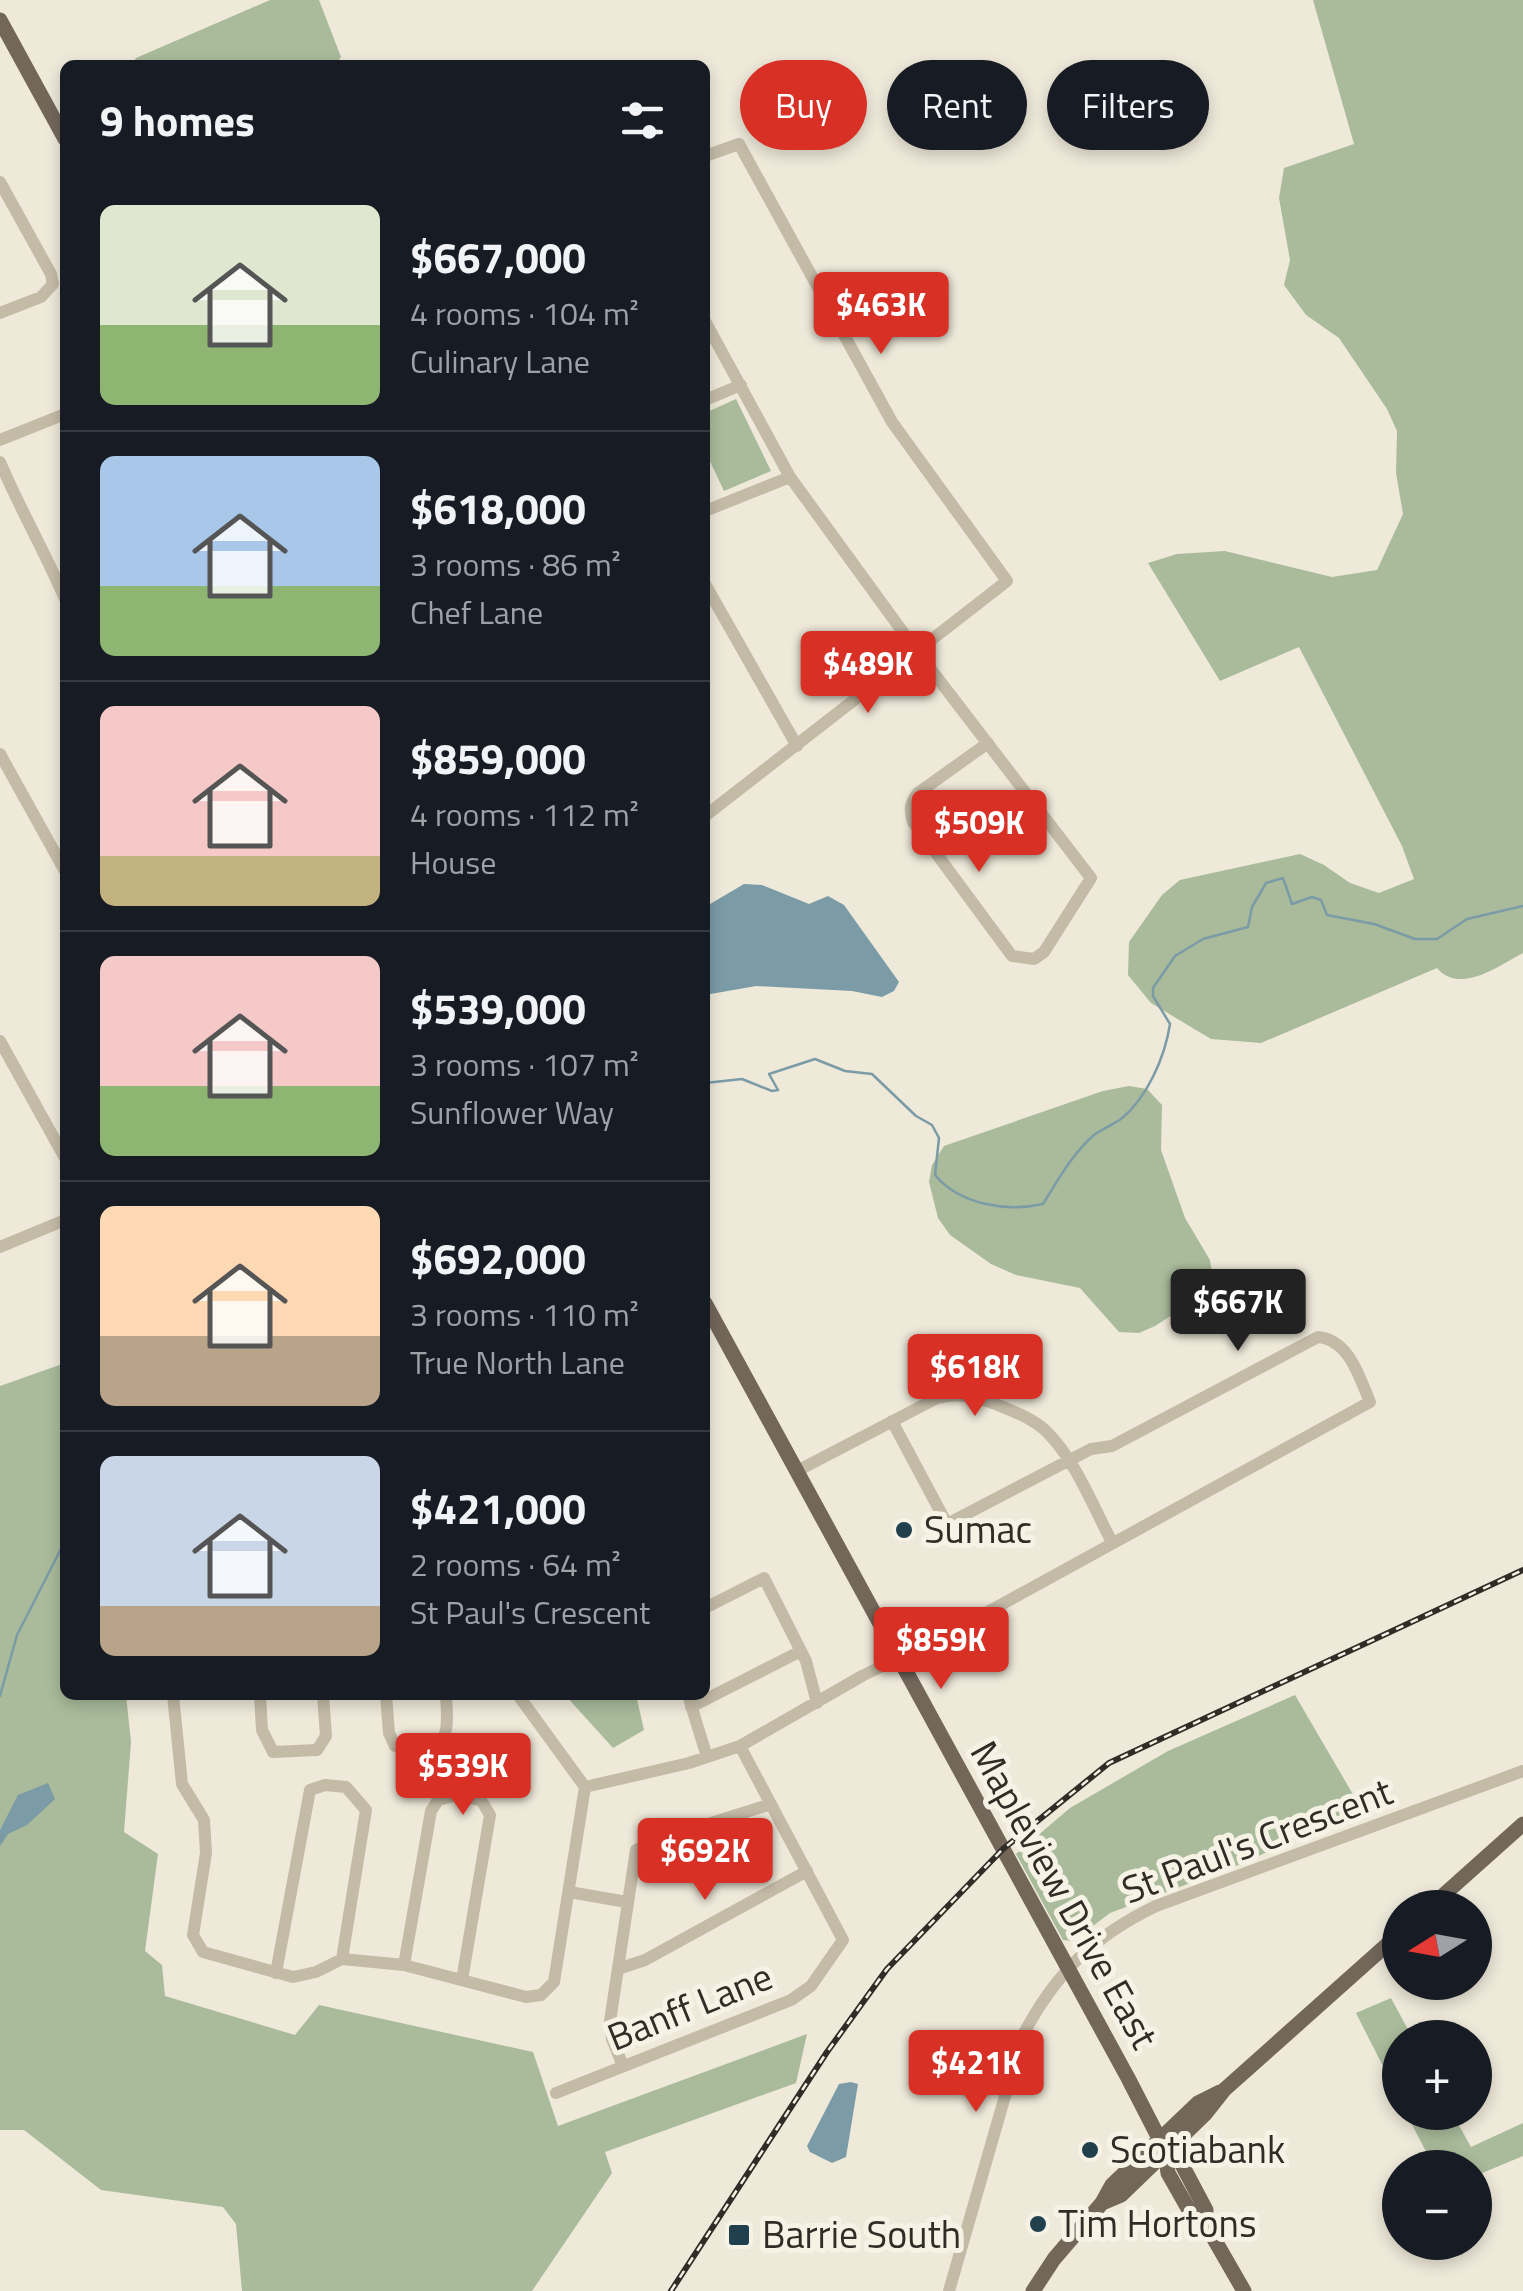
<!DOCTYPE html>
<html lang="en">
<head>
<meta charset="utf-8">
<style>
	:root { --surface:#171b24; --page:#242831; --text:#f1f3f6; --muted:#9ea1a6; --line:#363941; --accent:#d93025 }
	body { margin:0; font-family:"Titillium Web",sans-serif; background:var(--page); color:var(--text); height:100vh; display:flex; flex-direction:column; font-size:38px; white-space:nowrap }
	* { box-sizing:border-box; margin:0 }
	p { font-size:32px; color:var(--muted) }
	.icon { flex:none; width:55px; height:55px; fill:none; stroke:currentColor; stroke-width:2; stroke-linecap:round; stroke-linejoin:round }
	.map { position:relative; flex:1; overflow:hidden }
	.side { position:absolute; left:60px; top:60px; width:650px; height:1640px; display:flex; flex-direction:column; background:var(--surface); border-radius:15px; box-shadow:0 5px 15px #0003 }
	.side>* { flex:none }
	.guide { position:absolute; left:740px; top:60px; width:632px; height:90px; display:flex; gap:20px }
	.needle { width:65px; rotate:259deg }
	.tools { position:absolute; left:1382px; top:1890px; display:grid; gap:20px }
	.tools a { display:grid; place-items:center; width:110px; height:110px; border-radius:50%; background:var(--surface); box-shadow:0 5px 15px #0003; font-size:50px }
	.price { position:absolute; translate:-50% -85px; padding:0 22px; border-radius:10px; background:var(--accent); color:#fff; font-size:32px; line-height:65px; filter:drop-shadow(0 2px 5px #0008) }
	.price::after { content:''; position:absolute; left:50%; top:60px; width:30px; height:22px; margin-left:-15px; background:inherit; clip-path:polygon(0 0,100% 0,50% 100%) }
	.price.on { background:#222; color:#fff }
	ul { padding:0; list-style:none }
	li { display:flex; align-items:center; gap:30px; height:250px; padding:0 40px }
	li+li { border-top:2px solid var(--line) }
	li span { display:grid; place-items:center; flex:none; width:280px; height:200px; border-radius:15px; color:#555 }
	li>.icon { margin-inline-start:auto }
	span .icon { width:120px; height:120px; fill:#fffc; stroke-width:1 }
	li b { font-size:42px }
	h2 { display:flex; justify-content:space-between; align-items:center; height:120px; padding:0 40px; font-size:42px }
	.tag { padding:0 35px; border-radius:45px; background:var(--surface); box-shadow:0 5px 15px #0003; font-size:35px; line-height:90px }
	.tag.on { background:var(--accent); color:#fff }
	.map>svg:first-child { display:block }
	.green { fill:#a9bb9b }
	.water { fill:#7b9ba7 }
	.lines { fill:none; stroke-linecap:round; stroke-linejoin:round }
	.stream { stroke:#7b9ba7; stroke-width:2.5 }
	.minor { stroke:#c4bba7; stroke-width:12 }
	.major { stroke:#726759; stroke-width:15 }
	.rail-casing { stroke:#312c26; stroke-width:6 }
	.rail { stroke:#f6f2e5; stroke-width:2.5; stroke-dasharray:8; stroke-linecap:butt }
	.poi-dot { fill:#21404e; stroke:#f6f2e5; stroke-width:4 }
	.labels { text-anchor:middle; stroke-width:10; stroke-linejoin:round; paint-order:stroke }
	.poi-label { font-size:38px; fill:#312c26; stroke:#f6f2e5; text-anchor:start }
	.street-label { font-size:38px; fill:#312c26; stroke:#f6f2e5 }
</style>
</head>
<body>
<div class="map">
<svg width="1523" height="2291" viewBox="0 0 1523 2291">
	<rect width="100%" height="100%" fill="#eee9d9"/>
	<path class="green" d="M270,0H319L341,57L336,65H131L136,58Z
		M1313,0H1523V953C1498,966 1460,995 1437,968L1261,1043L1211,1039L1151,1003L1128,975L1129,942L1162,895L1180,880L1300,854L1324,865L1350,883L1379,893L1414,879L1402,846L1299,647L1220,681L1148,563L1177,554L1225,551L1332,577L1377,570L1403,514L1396,473L1397,431L1387,409L1339,338L1306,315L1284,285L1290,260L1279,198L1284,168L1354,144Z
		M736,399L771,471L724,491L705,451V413Z
		M1129,1086L1147,1089L1162,1105L1161,1150L1185,1218L1210,1260L1213,1282L1208,1292L1155,1326L1139,1333L1119,1332L1080,1288L1016,1275L991,1264L950,1235L938,1218L929,1182L932,1165L944,1146L1103,1091Z
		M65,1363V1695H126L131,1742L124,1832L158,1854L145,1951L162,1965L165,1996L295,2035L319,2005L533,2052L558,2126L807,2034L796,2083L605,2152L612,2173L532,2291H242L236,2224L223,2207L101,2190L24,2130H0V1386Z
		M565,1695H636L644,1730L613,1748Z
		M1295,1695L1365,1815L1306,1834L1241,1864L1110,1913L1073,1941L1063,1940L1016,1854L1070,1808L1168,1751Z
		M1391,1998L1412,2037L1400,2038V2100L1356,2013Z
		M1406,2113H1452L1471,2147L1523,2123V2156L1475,2176V2168L1434,2167Z"/>
	<path class="water" d="M744,884L762,885L809,904L828,896L844,905L899,982L894,991L882,997L852,991L756,986L705,995V907Z
		M48,1783L55,1799L27,1825L8,1834L0,1846V1830L18,1795Z
		M851,2082L858,2084L846,2157L832,2163L810,2152L807,2146L839,2084Z"/>
	<g class="lines">
		<path class="stream" d="M705,1083L742,1079L772,1091L778,1090L769,1074L815,1059L845,1071L872,1074L916,1116L932,1125L939,1138L935,1175C960,1205 1007,1212 1043,1204C1058,1180 1072,1154 1094,1135C1102,1129 1112,1125 1121,1119C1147,1098 1165,1057 1170,1024L1153,996V988L1175,956L1203,939L1248,927L1252,907L1266,883L1283,878L1292,904L1312,897L1321,900L1327,915L1374,924L1415,939H1437L1467,919L1523,906
			M0,1696L17,1635L65,1541"/>
		<path class="minor" d="M705,156L739,144L892,422L1007,581L705,816
			M0,182L51,274L53,284L41,297L0,313
			M705,321L790,477L916,650L1091,878L1044,952L1034,959L1012,956L913,822C909,810 910,803 918,793L988,743
			M705,400L741,385
			M0,440L65,414
			M0,462C20,509 45,552 65,599
			M705,511L790,477
			M705,584L797,746
			M0,754L65,871
			M0,1041L65,1158
			M0,1247L65,1220
			M797,1471L937,1398C960,1392 977,1397 998,1405C1015,1412 1034,1419 1047,1432C1076,1461 1093,1507 1112,1542
			M705,1608L764,1578L806,1661L817,1703
			M173,1695L182,1784L204,1820L206,1853L193,1935L203,1952L293,1977L316,1972L342,1959L404,1965L526,1997L541,1995L554,1982L585,1787
			M260,1695L262,1730L273,1752L317,1750L326,1736L323,1695
			M386,1695L389,1733L395,1746C448,1757 449,1739 446,1695
			M518,1695L585,1787
			M688,1695L707,1757
			M691,1707L801,1651
			M585,1787L689,1763L740,1746L862,1676L966,1624L1370,1402C1359,1376 1349,1340 1318,1337L1112,1446L1091,1449L947,1524L892,1421
			M569,1892L627,1902
			M404,1965L431,1811L438,1800L456,1795L481,1800L490,1815L462,1980
			M618,1969L645,1960L807,1871
			M276,1973L310,1790L325,1785L346,1787L366,1810L342,1959
			M623,2066L612,2039L610,2021L636,1850L654,1841L771,1804
			M556,2093L791,2000L811,1986L843,1940L740,1746
			M949,2291L1022,2037C1054,1975 1093,1936 1156,1906L1523,1771"/>
		<path class="major" d="M0,20L65,139
			M705,1303L1128,2078L1165,2150L1168,2173L1193,2217L1206,2225
			M1429,1908L1523,1824
			M1165,2150L1180,2161L1206,2210V2225L1244,2291
			M1102,2203L1121,2195L1205,2114L1224,2090L1400,1933
			M1033,2291L1054,2259L1102,2203L1112,2185L1198,2103L1220,2092"/>
		<defs>
			<path id="rail" d="M671,2291L827,2052L887,1969L1003,1849L1109,1763L1523,1570"/>
		</defs>
		<use href="#rail" class="rail-casing"/>
		<use href="#rail" class="rail"/>
	</g>
	<g class="poi-dot">
		<circle cx="904" cy="1530" r="10"/>
		<circle cx="1090" cy="2150" r="10"/>
		<circle cx="1038" cy="2224" r="10"/>
		<rect x="727" y="2223" width="24" height="24" rx="5"/>
	</g>
	<g class="labels">
		<g class="poi-label">
			<text x="924" y="1543">Sumac</text>
			<text x="1110" y="2163">Scotiabank</text>
			<text x="1058" y="2237">Tim Hortons</text>
			<text x="762" y="2248">Barrie South</text>
		</g>
		<g class="street-label">
			<text transform="translate(1257 1841) rotate(-21)" y="13">St Paul's Crescent</text>
			<text transform="translate(1064 1895) rotate(61)" y="13">Mapleview Drive East</text>
			<text transform="translate(690 2007) rotate(-22)" y="13">Banff Lane</text>
		</g>
	</g>
</svg>
<div class="tools">
<a><svg class="needle" viewBox="-14 -14 28 28"><path d="M0-13l5 13h-10z" fill="#e53935"/><path d="M0 13l5-13h-10z" fill="#9ea1a6"/></svg></a>
<a>+</a>
<a>−</a>
</div>
<b class="price" style="left:881px;top:357px">$463K</b>
<b class="price" style="left:868px;top:716px">$489K</b>
<b class="price" style="left:979px;top:875px">$509K</b>
<b class="price on" style="left:1238px;top:1354px">$667K</b>
<b class="price" style="left:975px;top:1419px">$618K</b>
<b class="price" style="left:941px;top:1692px">$859K</b>
<b class="price" style="left:463px;top:1818px">$539K</b>
<b class="price" style="left:705px;top:1903px">$692K</b>
<b class="price" style="left:976px;top:2115px">$421K</b>
<div class="guide">
<a class="tag on">Buy</a>
<a class="tag">Rent</a>
<a class="tag">Filters</a>
</div>
<section class="side">
<h2>9 homes<svg class="icon" aria-label="filters" viewBox="0 0 24 24"><path d="M4 7h16M4 17h16"/><circle cx="9" cy="7" r="2"/><circle cx="15" cy="17" r="2"/></svg></h2>
<ul>
<li><span style="background:linear-gradient(#dfe7d0 60%,#8fb573 0)"><svg class="icon" aria-label="home" viewBox="0 0 24 24"><path d="M3 11l9-7 9 7M6 9v11h12V9"/></svg></span><div><b>$667,000</b><p>4 rooms · 104 m²</p><p>Culinary Lane</p></div></li>
<li><span style="background:linear-gradient(#a9c7e8 65%,#8fb573 0)"><svg class="icon" aria-label="home" viewBox="0 0 24 24"><path d="M3 11l9-7 9 7M6 9v11h12V9"/></svg></span><div><b>$618,000</b><p>3 rooms · 86 m²</p><p>Chef Lane</p></div></li>
<li><span style="background:linear-gradient(#f6c9c9 75%,#c2b280 0)"><svg class="icon" aria-label="home" viewBox="0 0 24 24"><path d="M3 11l9-7 9 7M6 9v11h12V9"/></svg></span><div><b>$859,000</b><p>4 rooms · 112 m²</p><p>House</p></div></li>
<li><span style="background:linear-gradient(#f6c9c9 65%,#8fb573 0)"><svg class="icon" aria-label="home" viewBox="0 0 24 24"><path d="M3 11l9-7 9 7M6 9v11h12V9"/></svg></span><div><b>$539,000</b><p>3 rooms · 107 m²</p><p>Sunflower Way</p></div></li>
<li><span style="background:linear-gradient(#ffd9b3 65%,#b9a48a 0)"><svg class="icon" aria-label="home" viewBox="0 0 24 24"><path d="M3 11l9-7 9 7M6 9v11h12V9"/></svg></span><div><b>$692,000</b><p>3 rooms · 110 m²</p><p>True North Lane</p></div></li>
<li><span style="background:linear-gradient(#c9d6e8 75%,#b9a48a 0)"><svg class="icon" aria-label="home" viewBox="0 0 24 24"><path d="M3 11l9-7 9 7M6 9v11h12V9"/></svg></span><div><b>$421,000</b><p>2 rooms · 64 m²</p><p>St Paul's Crescent</p></div></li>
</ul>
</section>
</div>
</body>
</html>
